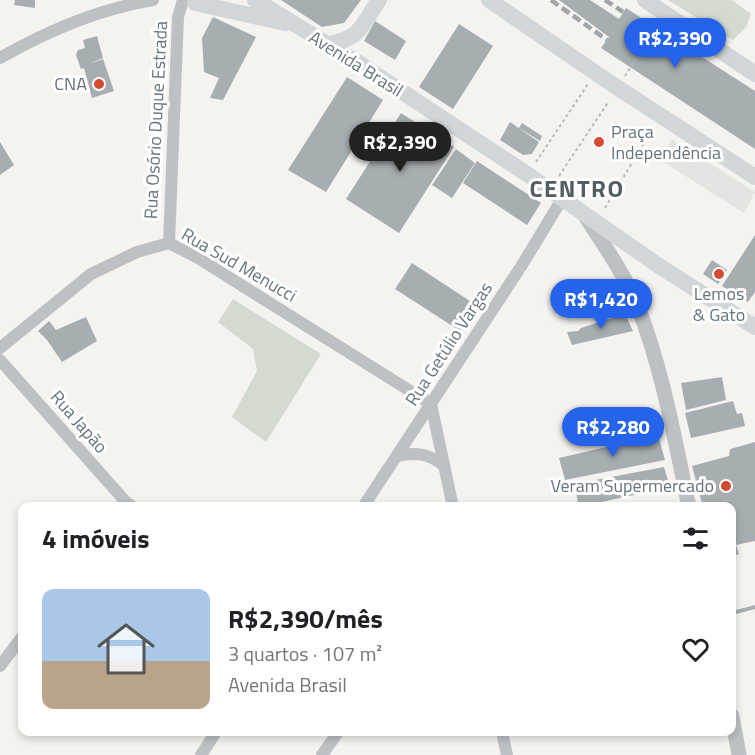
<!DOCTYPE html>
<html lang="pt">
<head>
<meta charset="utf-8">
<style>
	:root { --surface:#fff; --page:#f2f2f2; --text:#202124; --muted:#757577; --line:#e0e0e0; --accent:#2563eb }
	body { margin:0; font-family:"Titillium Web",sans-serif; background:var(--page); color:var(--text); height:100vh; display:flex; flex-direction:column; font-size:22px; white-space:nowrap }
	* { box-sizing:border-box; margin:0 }
	p { font-size:20px; color:var(--muted) }
	.icon { flex:none; width:33px; height:33px; fill:none; stroke:currentColor; stroke-width:2; stroke-linecap:round; stroke-linejoin:round }
	.map { position:relative; flex:1; overflow:hidden }
	.panel { position:absolute; left:18px; top:502px; width:718px; height:234px; display:flex; flex-direction:column; background:var(--surface); border-radius:12px; box-shadow:0 3px 9px #0003 }
	.panel>* { flex:none }
	.price { position:absolute; translate:-50% -51px; padding:0 14px; border-radius:21px; background:var(--accent); color:#fff; font-size:20px; line-height:39px; filter:drop-shadow(0 2px 3px #0008) }
	.price::after { content:''; position:absolute; left:50%; top:36px; width:18px; height:14px; margin-left:-9px; background:inherit; clip-path:polygon(0 0,100% 0,50% 100%) }
	.price.on { background:#222; color:#fff }
	ul { padding:0; list-style:none }
	li { display:flex; align-items:center; gap:18px; height:150px; padding:0 24px }
	li+li { border-top:2px solid var(--line) }
	li span { display:grid; place-items:center; flex:none; width:168px; height:120px; border-radius:12px; color:#555 }
	li>.icon { margin-inline-start:auto }
	span .icon { width:72px; height:72px; fill:#fffc; stroke-width:1 }
	li b { font-size:26px }
	h2 { display:flex; justify-content:space-between; align-items:center; height:72px; padding:0 24px; font-size:26px }
	.map>svg:first-child { display:block }
	.built { fill:#e4e5e3 }
	.green { fill:#d5dad1 }
	.building { fill:#a7aeb2 }
	.lines { fill:none; stroke-linecap:round; stroke-linejoin:round }
	.path { stroke:#b7babc; stroke-width:2; stroke-dasharray:3 3; stroke-linecap:butt }
	.minor { stroke:#bdc1c4; stroke-width:12 }
	.tertiary { stroke:#bdc1c4; stroke-width:15 }
	.secondary { stroke:#d1d6d9; stroke-width:16 }
	.rail { stroke:#9fa5a9; stroke-width:4.5; stroke-dasharray:9 4.5; stroke-linecap:butt }
	.poi-dot { fill:#d44b2f; stroke:#fff; stroke-width:2 }
	.labels { text-anchor:middle; stroke-width:6; stroke-linejoin:round; paint-order:stroke }
	.street-label { font-size:18px; fill:#65757e; stroke:#fff }
	.poi-label { font-size:18px; fill:#65757e; stroke:#fff; text-anchor:end }
	.district-label { font-size:24px; font-weight:bold; letter-spacing:1.5px; fill:#525d64; stroke:#fff }
</style>
</head>
<body>
<div class="map">
<svg width="755" height="755" viewBox="0 0 755 755">
	<rect width="100%" height="100%" fill="#f4f3f0"/>
	<path class="built" d="M672,139L755,192L744,213L660,160Z"/>
	<path class="green" d="M668,0H732L751,14L746,27L733,40Z
		M233,299L321,354L266,442L232,417L257,371L253,349L218,322Z"/>
	<path class="building" d="M15,0H35V8L14,5Z
		M281,0H361L344,23L322,27Z
		M559,0H590L619,19L626,8L755,91V149L601,48L609,37Z
		M213,17L256,37L223,100L210,98L219,78L204,72L202,38Z
		M375,21L406,41L395,60L364,41Z
		M459,24L493,46L453,109L419,87Z
		M97,36L103,58L89,64L103,59L114,91L92,98L84,68L81,69L76,55L78,50L85,48L83,40Z
		M347,77L383,100L326,192L288,170Z
		M401,113L454,147L399,233L346,199Z
		M510,122L539,142L532,154L523,155L500,140Z
		M522,123L542,136L540,141L519,128Z
		M0,142L14,165L0,175Z
		M456,149L475,163L452,198L432,185Z
		M477,161L541,203L527,225L463,183Z
		M755,235V292L748,302L722,286Z
		M712,260L727,270L718,284L703,274Z
		M412,263L476,305L460,331L395,289Z
		M625,314L633,331L572,345L567,332L578,331L581,328Z
		M86,317L97,341L62,362L47,340L38,331L49,321L56,330Z
		M722,377L726,400L686,410L681,383Z
		M733,401L737,414L742,413L745,426L691,438L685,413Z
		M658,435L665,460L565,480L559,458Z
		M755,442V541L736,545L739,554L733,556L732,507H703L692,466L729,456L730,449Z
		M664,467L670,487L579,507L574,484Z
		M755,605V609L732,615V611Z"/>
	<g class="lines">
		<path class="path" d="M625,76L657,25
			M536,162L588,84
			M559,176L609,101
			M605,208L653,128"/>
		<path class="minor" d="M0,58C47,31 99,9 153,0
			M169,243L178,17L183,0
			M0,348L91,274L137,252L169,243L198,258L431,404L453,507
			M0,360L125,501L133,507
			M397,456C415,452 429,453 444,466
			M363,507L522,265L562,199
			M0,666L22,637
			M502,732L507,755
			M201,755L216,732
			M322,755L338,732"/>
		<path class="tertiary" d="M585,216C604,245 625,275 638,307C663,371 675,441 689,507
			M732,716L739,755"/>
		<path class="secondary" d="M255,0L357,62L527,174L659,266L755,327
			M489,0L612,84L755,177
			M645,0L755,74
			M195,3L285,23
			M327,44C360,40 362,25 379,0"/>
		<path class="rail" d="M551,0L607,40
			M605,0L623,12"/>
	</g>
	<g class="poi-dot">
		<circle cx="99" cy="84" r="6"/>
		<circle cx="599" cy="142" r="6"/>
		<circle cx="719" cy="274" r="6"/>
		<circle cx="726" cy="486" r="6"/>
	</g>
	<g class="labels">
		<g class="street-label">
			<text transform="translate(356 64) rotate(32)" y="6">Avenida Brasil</text>
			<text transform="translate(156 120) rotate(-87)" y="6">Rua Osório Duque Estrada</text>
			<text transform="translate(239 265) rotate(30)" y="6">Rua Sud Menucci</text>
			<text transform="translate(449 344) rotate(-57)" y="6">Rua Getúlio Vargas</text>
			<text transform="translate(79 422) rotate(49)" y="6">Rua Japão</text>
		</g>
		<g class="poi-label">
			<text x="87" y="90">CNA</text>
			<text x="611" y="138" text-anchor="start">Praça<tspan x="611" dy="21">Independência</tspan></text>
			<text x="719" y="300" text-anchor="middle">Lemos<tspan x="719" dy="21">&amp; Gato</tspan></text>
			<text x="714" y="492">Veram Supermercado</text>
		</g>
		<g class="district-label">
			<text x="577" y="197">CENTRO</text>
		</g>
	</g>
</svg>
<b class="price" style="left:675px;top:69px">R$2,390</b>
<b class="price on" style="left:400px;top:173px">R$2,390</b>
<b class="price" style="left:601px;top:330px">R$1,420</b>
<b class="price" style="left:613px;top:458px">R$2,280</b>
<section class="panel">
<h2>4 imóveis<svg class="icon" aria-label="filters" viewBox="0 0 24 24"><path d="M4 7h16M4 17h16"/><circle cx="9" cy="7" r="2"/><circle cx="15" cy="17" r="2"/></svg></h2>
<ul>
<li><span style="background:linear-gradient(#a9c7e8 60%,#b9a48a 0)"><svg class="icon" aria-label="home" viewBox="0 0 24 24"><path d="M3 11l9-7 9 7M6 9v11h12V9"/></svg></span><div><b>R$2,390/mês</b><p>3 quartos · 107 m²</p><p>Avenida Brasil</p></div><svg class="icon" aria-label="heart" viewBox="0 0 24 24"><path d="M12 20l-8-8c-3-5 5-10 8-4 3-6 11-1 8 4z"/></svg></li>
</ul>
</section>
</div>
</body>
</html>
